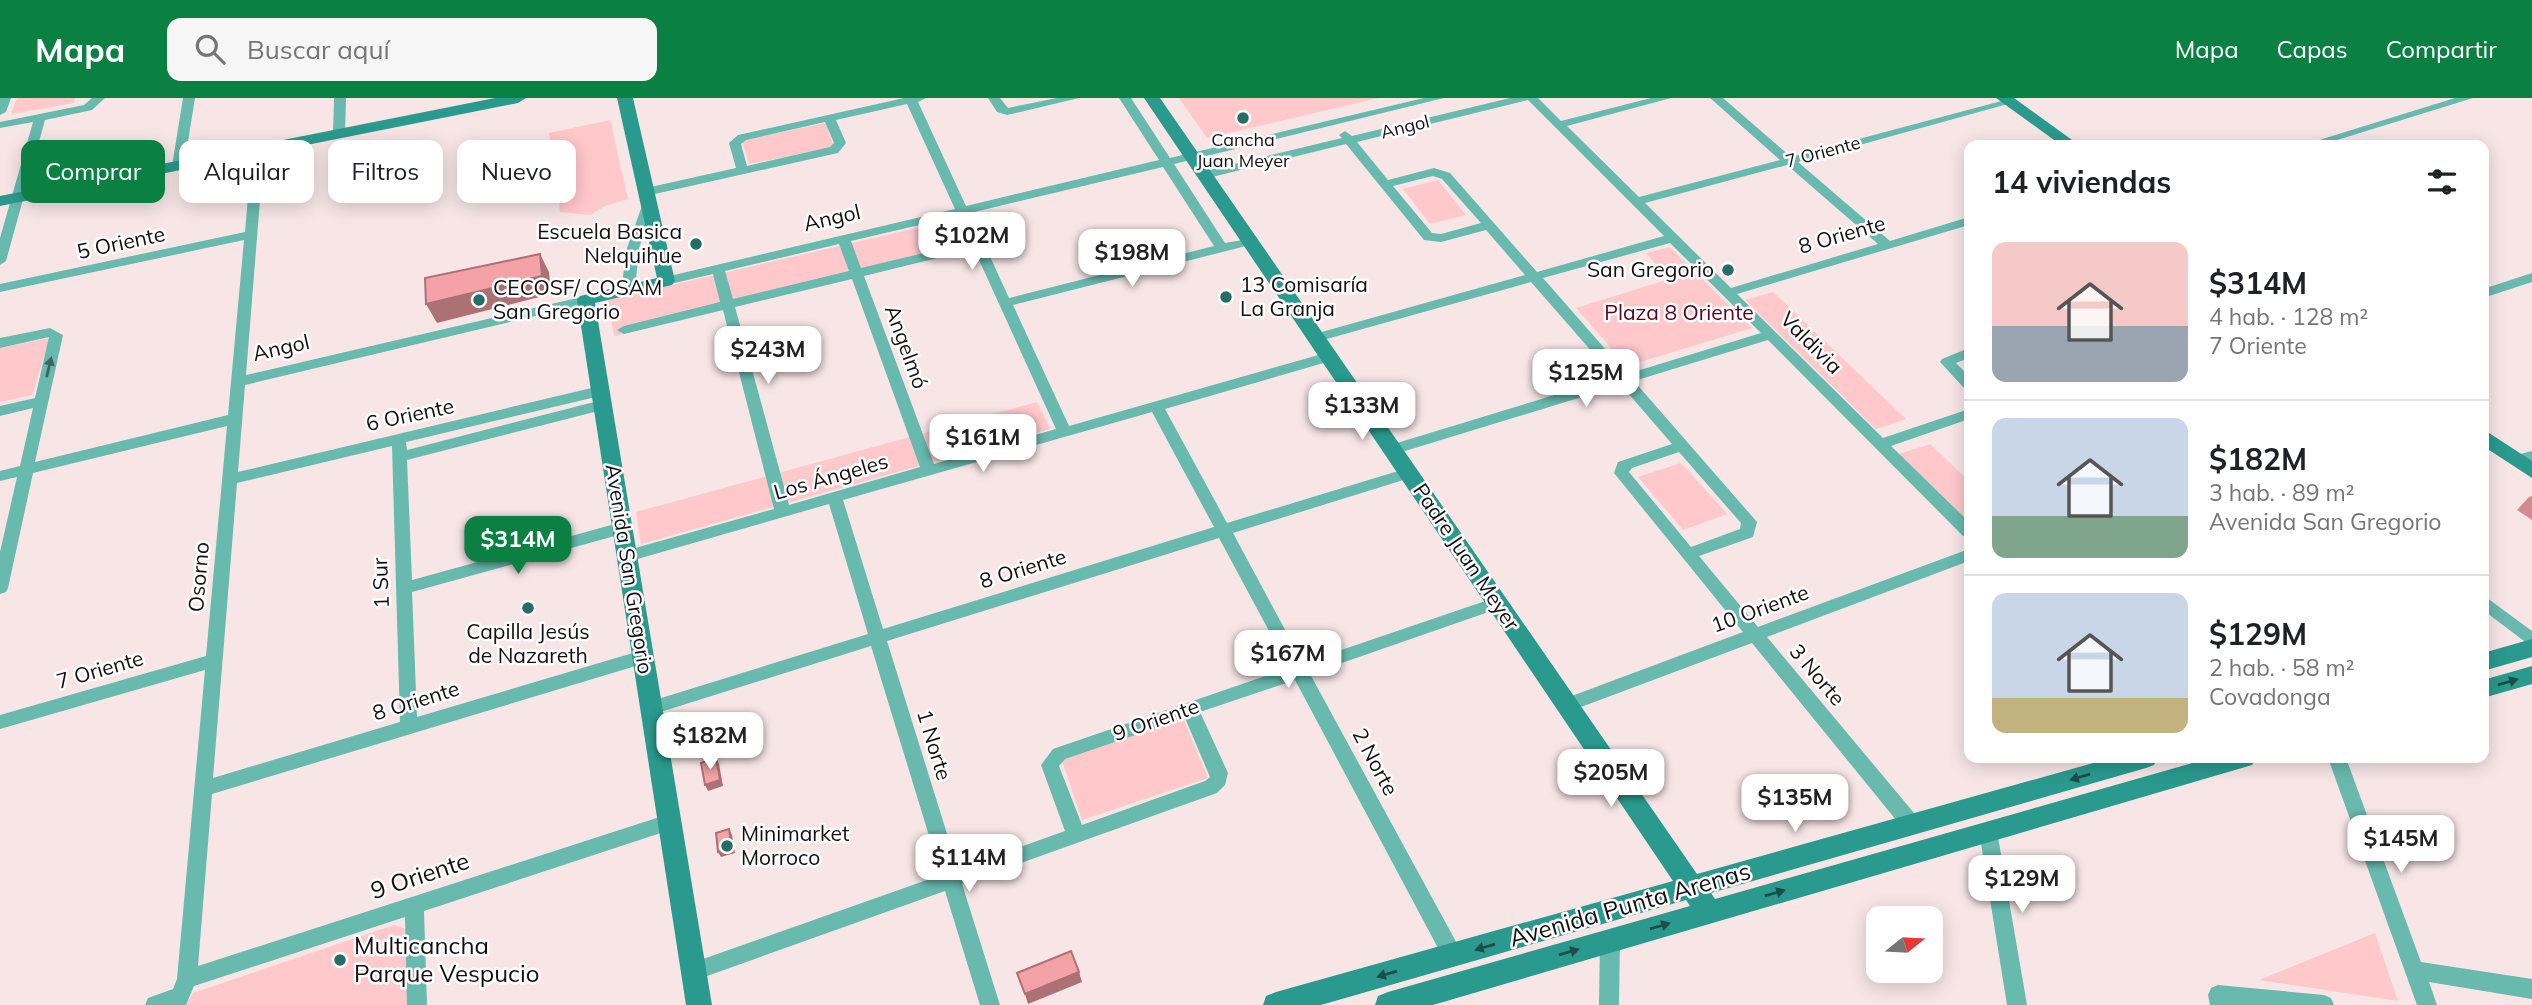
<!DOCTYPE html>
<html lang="es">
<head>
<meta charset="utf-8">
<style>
	:root { --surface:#fff; --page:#f6f6f6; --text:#202124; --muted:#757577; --line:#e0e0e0; --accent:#0b8043 }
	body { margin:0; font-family:Mulish,sans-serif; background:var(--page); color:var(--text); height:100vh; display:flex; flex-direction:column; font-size:26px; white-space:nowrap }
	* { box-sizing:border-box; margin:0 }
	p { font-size:23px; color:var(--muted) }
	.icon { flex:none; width:38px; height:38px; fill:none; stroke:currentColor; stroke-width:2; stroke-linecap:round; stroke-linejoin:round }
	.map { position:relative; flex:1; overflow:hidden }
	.drawer { position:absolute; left:1964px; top:42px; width:525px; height:623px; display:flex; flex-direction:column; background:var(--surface); border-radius:14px; box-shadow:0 4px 18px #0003 }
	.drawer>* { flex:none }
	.hud { position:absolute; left:21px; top:42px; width:665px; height:63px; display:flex; gap:14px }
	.needle { width:46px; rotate:72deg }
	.controls { position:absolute; left:1866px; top:808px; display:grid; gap:14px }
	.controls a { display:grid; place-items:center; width:77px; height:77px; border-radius:14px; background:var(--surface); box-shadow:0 4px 18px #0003; font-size:35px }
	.price { position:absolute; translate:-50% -60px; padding:0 16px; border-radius:14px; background:#fff; color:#222; font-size:23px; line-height:46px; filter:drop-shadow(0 2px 4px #0008) }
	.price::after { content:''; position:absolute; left:50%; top:42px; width:21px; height:16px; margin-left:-10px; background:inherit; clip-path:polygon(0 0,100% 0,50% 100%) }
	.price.on { background:var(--accent); color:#fff }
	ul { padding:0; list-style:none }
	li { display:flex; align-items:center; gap:21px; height:175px; padding:0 28px }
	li+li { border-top:2px solid var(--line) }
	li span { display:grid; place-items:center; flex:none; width:196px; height:140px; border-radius:14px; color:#555 }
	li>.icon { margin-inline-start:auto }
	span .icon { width:84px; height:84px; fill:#fffc; stroke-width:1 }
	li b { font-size:30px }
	h2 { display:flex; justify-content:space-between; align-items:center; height:84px; padding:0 28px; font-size:30px }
	.tag { padding:0 24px; border-radius:14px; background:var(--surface); box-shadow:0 4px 18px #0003; font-size:24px; line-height:63px }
	.tag.on { background:var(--accent); color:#fff }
	header { display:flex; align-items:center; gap:42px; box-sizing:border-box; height:98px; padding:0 35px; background:var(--accent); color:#fff }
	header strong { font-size:33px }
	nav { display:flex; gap:38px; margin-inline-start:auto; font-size:24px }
	.search { width:490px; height:63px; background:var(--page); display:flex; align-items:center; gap:18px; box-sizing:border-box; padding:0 24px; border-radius:14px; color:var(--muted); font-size:26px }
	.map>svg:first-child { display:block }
	.green { fill:#ffc8cb }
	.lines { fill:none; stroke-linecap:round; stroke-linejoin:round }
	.street { fill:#68b9ae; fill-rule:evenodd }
	.secondary { fill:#2a9a8e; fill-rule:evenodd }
	.wall { fill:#d28b90 }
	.shaded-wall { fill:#ab7175 }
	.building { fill:#f4a2a7; stroke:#ab7175; stroke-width:2 }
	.oneway { fill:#3e645e }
	.oneway2 { fill:#1d4d48 }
	.poi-dot { fill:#256d65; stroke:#fff; stroke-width:2.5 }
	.labels { text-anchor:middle; stroke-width:5; stroke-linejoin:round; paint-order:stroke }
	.far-street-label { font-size:18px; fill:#130e0e; stroke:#fff }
	.far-poi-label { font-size:18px; fill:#130e0e; stroke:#fff }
	.street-label { font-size:21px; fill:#130e0e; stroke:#fff }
	.poi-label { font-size:21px; fill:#130e0e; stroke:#fff; text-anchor:start }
	.park-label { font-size:21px; fill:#5a0018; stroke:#fff }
	.near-street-label { font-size:24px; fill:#130e0e; stroke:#fff }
	.near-poi-label { font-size:24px; fill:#130e0e; stroke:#fff; text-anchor:start }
</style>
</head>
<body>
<header>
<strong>Mapa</strong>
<div class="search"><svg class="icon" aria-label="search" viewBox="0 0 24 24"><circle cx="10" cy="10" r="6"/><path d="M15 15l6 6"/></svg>Buscar aquí</div>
<nav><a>Mapa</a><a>Capas</a><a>Compartir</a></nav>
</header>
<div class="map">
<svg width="2532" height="907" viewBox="0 0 2532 907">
	<rect width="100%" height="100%" fill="#f8e6e7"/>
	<path class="green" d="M17,0H75L74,5L11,16Z
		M1179,0H1379L1207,40Z
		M610,22L628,101L605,108L590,117L560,114L549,35Z
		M826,25L834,49L749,66L742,42Z
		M1438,82L1466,117L1430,126L1403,91Z
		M955,121L969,152L614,238L608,202Z
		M1670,149L1752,230L1627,268L1576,210L1669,181L1646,155Z
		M1773,194L1906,321L1876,331L1745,202Z
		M50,240L32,297L0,304V250Z
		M1037,304L1050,331L641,446L636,414Z
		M1930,346L1969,383V425L1899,356Z
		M1681,365L1727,416L1683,432L1638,379Z
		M1183,620L1208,680L1082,722L1061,660Z
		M394,827L406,831L408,907H186L193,895Z
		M2375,835L2398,903L2259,882Z"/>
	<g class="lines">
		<path class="street" d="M0,0H11L6,14L0,17Z
			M92,0H105L92,12L45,22L6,163L0,167V140L33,24L0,30V24L84,7Z
			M183,0H195L184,68L178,72L172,68Z
			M334,0H346L345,36L339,40L333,36Z
			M904,0H926L918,4L966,108L1159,62L1119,0H1131L1170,60L1424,0H1444L1174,66L1225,145L1254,140V146L1013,207L1069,328L1329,254L1334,256L1336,259L1334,262L1165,311L1227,425L1408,370L1415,375L1413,379L1233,435L1303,565L1497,499L1503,501L1505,505L1503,509L1310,576L1460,851L1463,858L1460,865L1453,867L1446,865L1295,582L1200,614L1228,675L1225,687L1217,695L962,786L1000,907H980L945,793L693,883L686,881L683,874L686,867L941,777L871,548L651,617L645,615L642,610L645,605L868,536L829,406L627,464L621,462L619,458L621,454L774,411L723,212L624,236L617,232L624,228L720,204L713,176L666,187L659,183L661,180L955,111L907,6L836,22L846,45L838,55L646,98L640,94L646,90L736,70L729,45L738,37ZM825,24L834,45L830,49L747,68L741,46L746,42ZM1163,69L1214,148L1009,200L970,115ZM958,118L970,144L861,170L851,143ZM839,146L849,173L733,201L725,173ZM974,151L1056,331L934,366L864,178ZM852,181L920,369L789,407L735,209ZM1152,314L1214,429L883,531L843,402ZM1219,440L1289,570L1053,651L1041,667L1065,733L958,771L887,543ZM1185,620L1210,679L1205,683L1082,727L1059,668L1065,661Z
			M988,0H1000L1008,10L1057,0H1079L1007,17L997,14Z
			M1510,0H1538L1561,23L1651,0H1671L1567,28L1639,99L1780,62L1710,0H1723L1791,59L2009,1L2015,4L1798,64L1890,143L1969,119V127L1737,196L1883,340L1969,311V321L1891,348L1969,424V440L1963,438L1768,242L1634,283L1757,424L1753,439L1699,458L1758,529L1969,451V463L1767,539L1919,721L1921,727L1919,733L1912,735L1905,733L1752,545L1573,612L1567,614L1561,612L1558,607L1561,602L1743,534L1614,375L1618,364L1672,346L1621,287L1392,357L1387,356L1385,352L1387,348L1614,279L1531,184L1316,244L1309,240L1311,237L1525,177L1486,132L1441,144L1424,142L1346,46L1204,81L1198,77L1200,74L1342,40L1339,37L1345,33L1352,38ZM1528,2L1664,138L1537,174L1450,75L1434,70L1388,82L1357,44ZM1787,67L1878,146L1731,190L1645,105ZM1433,78L1442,81L1481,125L1441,136L1432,135L1393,88ZM1670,145L1761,235L1627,276L1543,180ZM1679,354L1741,425L1740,431L1691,449L1629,374L1632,370Z
			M2455,0H2473L2321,47H2303Z
			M258,48L264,52L246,277L586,198L593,202L586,206L245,287L238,374L600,288L607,293L600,298L406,344L407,352L602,302L609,307L602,312L407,362L412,482L622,424L630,430L622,436L412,494L417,619L643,552L649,554L651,559L649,564L212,696L198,868L669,716L676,718L678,724L676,730L424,813L427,907H407L405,819L194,888L186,907H145L148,900L173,891L177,881L205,572L0,631V617L206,558L227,328L33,375L8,490L6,494L0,496V454L17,379L0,383V373L20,368L33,310L0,318V308L35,300L49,239L0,250V240L50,230L63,237L35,364L228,317L244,142L0,194V186L245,134L252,52ZM392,348L400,624L213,680L237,385Z
			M649,101L655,105L639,150L635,192L628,196L621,192L627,150L643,105Z
			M2532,175V184L2483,200V191Z
			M1969,250V260L1956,265L1969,278V292L1964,290L1940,264L1942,261Z
			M2532,353V363L2517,367L2510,362L2512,358Z
			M2483,497L2532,533V549L2483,512Z
			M2328,660H2346L2421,864L2532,881V901L2429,884L2437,907H2417Z
			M1988,725L1995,727L1997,733L2027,907H2007L1979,733L1981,727Z
			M1610,833L1617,836L1620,842L1619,907H1599L1600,842L1603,836Z
			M2218,887L2324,897L2331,900L2334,907H2210L2208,897L2211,890Z"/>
		<path class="secondary" d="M495,0H526L518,5L0,108V98Z
			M617,0H633L675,183L672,187L595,205L712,907H686L577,202L580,198L657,180Z
			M1144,0H1160L1697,776L2111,660H2158L2154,667L2146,670L1711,795L1715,801L2210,660H2256L2252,667L1433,907H1375L1378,898L1388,894L1690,808L1686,802L1321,907H1263L1266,898L1276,894L1673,783Z
			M1996,0H2014L2079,47H2061Z
			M2483,331L2532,363V380L2483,348Z
			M2532,541V559L2483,573V555Z
			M2532,568V586L2483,600V582Z"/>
	</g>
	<path class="wall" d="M2532,398V422L2517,412L2529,399Z"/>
	<path class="shaded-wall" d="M540,156L549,174L551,196L437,225L426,206Z
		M716,660L719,666L723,688L708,693L705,687Z
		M729,731L732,737L735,755L721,759L718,754Z
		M1079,874L1082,884L1028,906L1025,896Z"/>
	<path class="building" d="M540,156L542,178L426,206L425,180Z
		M716,660L720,682L705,687L701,665Z
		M729,731L732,750L718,754L716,735Z
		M1071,853L1079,874L1025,896L1017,875Z"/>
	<defs><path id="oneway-solid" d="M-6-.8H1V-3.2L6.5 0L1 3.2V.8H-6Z" transform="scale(1.75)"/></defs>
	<use class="oneway" href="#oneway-solid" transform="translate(49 269) rotate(-77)"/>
	<g class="oneway2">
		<use href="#oneway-solid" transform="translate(2508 584) rotate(-16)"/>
		<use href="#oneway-solid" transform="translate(2080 679) rotate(164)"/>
		<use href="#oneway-solid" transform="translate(1775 795) rotate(-16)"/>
		<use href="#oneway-solid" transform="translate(1660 828) rotate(-16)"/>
		<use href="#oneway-solid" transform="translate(1485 849) rotate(164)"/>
		<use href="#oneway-solid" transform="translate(1569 854) rotate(-16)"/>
		<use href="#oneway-solid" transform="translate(1387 876) rotate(164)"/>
	</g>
	<g class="poi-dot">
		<circle cx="1243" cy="20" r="7"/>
		<circle cx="696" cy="146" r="7"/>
		<circle cx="1728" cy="172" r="7"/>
		<circle cx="1226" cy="199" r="7"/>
		<circle cx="479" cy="202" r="7"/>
		<circle cx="528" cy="510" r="7"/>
		<circle cx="727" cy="748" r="7"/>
		<circle cx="340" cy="862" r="7"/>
	</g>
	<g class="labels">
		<g class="far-street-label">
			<text transform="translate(1405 29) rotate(-14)" y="6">Angol</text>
			<text transform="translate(1823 54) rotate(-15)" y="6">7 Oriente</text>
		</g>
		<g class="far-poi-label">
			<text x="1243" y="48">Cancha<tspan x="1243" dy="21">Juan Meyer</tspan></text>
		</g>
		<g class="street-label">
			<text transform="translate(832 120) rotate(-13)" y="7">Angol</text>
			<text transform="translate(1842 137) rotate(-16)" y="7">8 Oriente</text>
			<text transform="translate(121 145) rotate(-12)" y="7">5 Oriente</text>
			<text transform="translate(1811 245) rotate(45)" y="7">Valdivia</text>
			<text transform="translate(906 249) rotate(70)" y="7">Angelmó</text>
			<text transform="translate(281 250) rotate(-13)" y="7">Angol</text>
			<text transform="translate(410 317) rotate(-12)" y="7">6 Oriente</text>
			<text transform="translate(831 379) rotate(-16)" y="7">Los Ángeles</text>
			<text transform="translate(1466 459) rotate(56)" y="7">Padre Juan Meyer</text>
			<text transform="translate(629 471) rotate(81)" y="7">Avenida San Gregorio</text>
			<text transform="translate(1023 471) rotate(-17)" y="7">8 Oriente</text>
			<text transform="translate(199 479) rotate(-85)" y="7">Osorno</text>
			<text transform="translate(381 485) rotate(-92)" y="7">1 Sur</text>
			<text transform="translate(1760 511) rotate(-20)" y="7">10 Oriente</text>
			<text transform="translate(100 572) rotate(-16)" y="7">7 Oriente</text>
			<text transform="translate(1817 577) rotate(50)" y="7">3 Norte</text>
			<text transform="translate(416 603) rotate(-17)" y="7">8 Oriente</text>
			<text transform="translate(1156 622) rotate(-19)" y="7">9 Oriente</text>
			<text transform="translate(934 647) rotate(73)" y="7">1 Norte</text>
			<text transform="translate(1375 664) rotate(62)" y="7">2 Norte</text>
		</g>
		<g class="poi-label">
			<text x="682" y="141" text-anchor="end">Escuela Basica<tspan x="682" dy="24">Nelquihue</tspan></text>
			<text x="1714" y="179" text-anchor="end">San Gregorio</text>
			<text x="1240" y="194">13 Comisaría<tspan x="1240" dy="24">La Granja</tspan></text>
			<text x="493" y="197">CECOSF/ COSAM<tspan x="493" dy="24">San Gregorio</tspan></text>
			<text x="528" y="541" text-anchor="middle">Capilla Jesús<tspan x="528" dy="24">de Nazareth</tspan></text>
			<text x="741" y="743">Minimarket<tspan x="741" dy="24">Morroco</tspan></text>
		</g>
		<g class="park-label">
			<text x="1679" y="222">Plaza 8 Oriente</text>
		</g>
		<g class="near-street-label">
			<text transform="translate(420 778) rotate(-18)" y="8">9 Oriente</text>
			<text transform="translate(1630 807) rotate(-16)" y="8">Avenida Punta Arenas</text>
		</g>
		<g class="near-poi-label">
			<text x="354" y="856">Multicancha<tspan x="354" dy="28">Parque Vespucio</tspan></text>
		</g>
	</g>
</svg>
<div class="controls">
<a><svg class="needle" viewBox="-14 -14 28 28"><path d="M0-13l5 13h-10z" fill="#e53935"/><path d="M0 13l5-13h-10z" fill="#757577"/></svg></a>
</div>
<b class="price" style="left:972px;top:174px">$102M</b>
<b class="price" style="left:1132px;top:191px">$198M</b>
<b class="price" style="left:768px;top:288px">$243M</b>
<b class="price" style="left:1586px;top:311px">$125M</b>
<b class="price" style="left:1362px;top:344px">$133M</b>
<b class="price" style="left:983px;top:376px">$161M</b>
<b class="price on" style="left:518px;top:478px">$314M</b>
<b class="price" style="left:1288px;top:592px">$167M</b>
<b class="price" style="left:710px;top:674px">$182M</b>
<b class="price" style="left:1611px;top:711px">$205M</b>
<b class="price" style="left:1795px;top:736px">$135M</b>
<b class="price" style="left:2401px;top:777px">$145M</b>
<b class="price" style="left:969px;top:796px">$114M</b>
<b class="price" style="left:2022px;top:817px">$129M</b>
<div class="hud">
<a class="tag on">Comprar</a>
<a class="tag">Alquilar</a>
<a class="tag">Filtros</a>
<a class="tag">Nuevo</a>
</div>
<section class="drawer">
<h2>14 viviendas<svg class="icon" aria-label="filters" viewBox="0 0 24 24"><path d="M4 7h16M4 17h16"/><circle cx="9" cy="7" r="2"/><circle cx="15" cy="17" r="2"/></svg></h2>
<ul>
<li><span style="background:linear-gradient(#f6c9c9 60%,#9aa5b1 0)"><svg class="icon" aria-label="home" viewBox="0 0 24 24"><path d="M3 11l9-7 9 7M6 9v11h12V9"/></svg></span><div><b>$314M</b><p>4 hab. · 128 m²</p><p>7 Oriente</p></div></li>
<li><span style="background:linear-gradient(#c9d6e8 70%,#7fa58c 0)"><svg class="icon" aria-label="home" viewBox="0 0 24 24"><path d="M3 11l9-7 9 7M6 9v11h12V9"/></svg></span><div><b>$182M</b><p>3 hab. · 89 m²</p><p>Avenida San Gregorio</p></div></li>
<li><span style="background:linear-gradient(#c9d6e8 75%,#c2b280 0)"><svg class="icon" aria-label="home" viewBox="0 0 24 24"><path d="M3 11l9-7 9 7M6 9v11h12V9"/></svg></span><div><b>$129M</b><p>2 hab. · 58 m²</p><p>Covadonga</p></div></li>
</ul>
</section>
</div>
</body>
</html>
